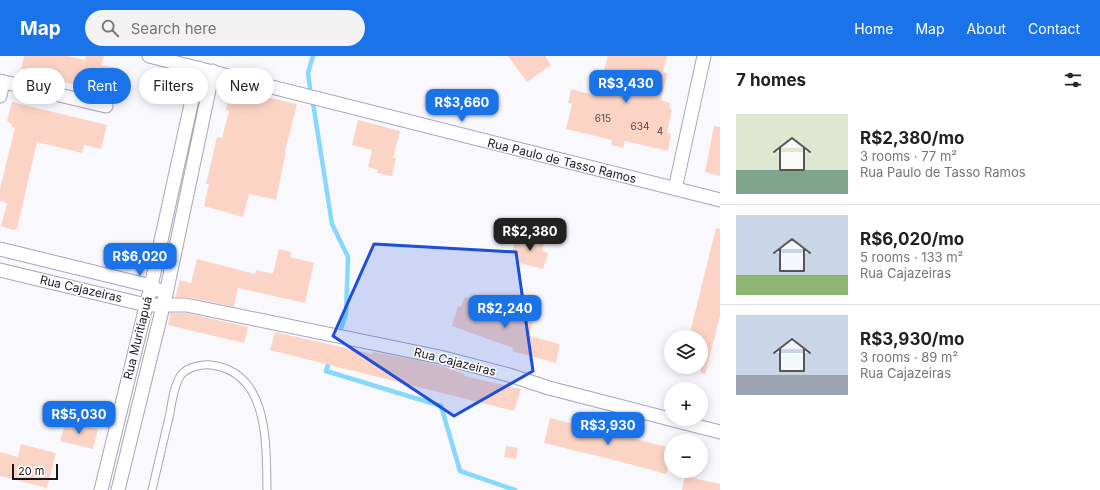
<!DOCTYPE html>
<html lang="en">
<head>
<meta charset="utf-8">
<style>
	:root { --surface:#fff; --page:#f2f2f2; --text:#202124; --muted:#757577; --line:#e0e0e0; --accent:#1a73e8 }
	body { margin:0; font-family:Inter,sans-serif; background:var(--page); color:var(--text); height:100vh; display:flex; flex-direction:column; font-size:15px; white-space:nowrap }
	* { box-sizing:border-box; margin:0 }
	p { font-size:13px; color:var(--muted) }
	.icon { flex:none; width:22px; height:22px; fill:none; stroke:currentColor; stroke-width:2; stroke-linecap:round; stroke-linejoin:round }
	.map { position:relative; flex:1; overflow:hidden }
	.drawer { display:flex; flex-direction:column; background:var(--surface); width:380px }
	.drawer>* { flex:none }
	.banner { position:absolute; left:12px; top:12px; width:380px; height:36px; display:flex; gap:8px }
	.controls { position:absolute; left:664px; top:274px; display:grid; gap:8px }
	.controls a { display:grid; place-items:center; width:44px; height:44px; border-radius:50%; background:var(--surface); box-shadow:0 2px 10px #0003; font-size:20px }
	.scale { position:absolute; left:12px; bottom:10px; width:46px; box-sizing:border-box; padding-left:4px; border:2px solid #191820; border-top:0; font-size:11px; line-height:14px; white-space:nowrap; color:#191820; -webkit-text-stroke:3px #fff; paint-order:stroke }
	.price { position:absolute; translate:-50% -34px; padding:0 9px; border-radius:8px; background:var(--accent); color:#fff; font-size:13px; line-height:26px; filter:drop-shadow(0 1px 2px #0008) }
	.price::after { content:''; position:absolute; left:50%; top:24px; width:12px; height:9px; margin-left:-6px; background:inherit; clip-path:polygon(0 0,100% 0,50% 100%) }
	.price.on { background:#222; color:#fff }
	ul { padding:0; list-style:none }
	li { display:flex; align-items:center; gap:12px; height:100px; padding:0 16px }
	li+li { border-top:1px solid var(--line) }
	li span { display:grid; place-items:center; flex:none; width:112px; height:80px; border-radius:0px; color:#555 }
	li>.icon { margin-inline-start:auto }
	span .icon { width:48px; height:48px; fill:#fffc; stroke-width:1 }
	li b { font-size:17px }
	h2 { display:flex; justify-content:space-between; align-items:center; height:48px; padding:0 16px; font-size:17px }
	.chip { padding:0 14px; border-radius:18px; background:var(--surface); box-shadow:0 2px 10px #0003; font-size:14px; line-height:36px }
	.chip.on { background:var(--accent); color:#fff }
	header { display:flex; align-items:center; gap:24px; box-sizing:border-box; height:56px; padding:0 20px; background:var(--accent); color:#fff }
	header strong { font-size:19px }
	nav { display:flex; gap:22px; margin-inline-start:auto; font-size:14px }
	.search { width:280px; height:36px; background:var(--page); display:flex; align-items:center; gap:10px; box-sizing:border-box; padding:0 14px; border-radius:22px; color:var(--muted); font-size:15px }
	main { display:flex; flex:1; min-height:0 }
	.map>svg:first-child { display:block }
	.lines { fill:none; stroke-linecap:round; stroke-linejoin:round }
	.stream { stroke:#86d9fd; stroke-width:4.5 }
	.building { fill:#fbd4c6 }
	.service-casing { stroke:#a7a4b9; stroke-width:9 }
	.minor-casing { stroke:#a7a4b9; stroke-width:15 }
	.service { stroke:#fff; stroke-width:7 }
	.minor { stroke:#fff; stroke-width:13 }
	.marked { fill:#1d4ed8; fill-opacity:0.2; stroke:#1d4ed8; stroke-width:3; stroke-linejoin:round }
	.labels { text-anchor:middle; stroke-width:3; stroke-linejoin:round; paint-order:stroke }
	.number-label { font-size:10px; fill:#52474a }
	.street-label { font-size:12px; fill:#191820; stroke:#fff }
</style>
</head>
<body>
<header>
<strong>Map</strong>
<div class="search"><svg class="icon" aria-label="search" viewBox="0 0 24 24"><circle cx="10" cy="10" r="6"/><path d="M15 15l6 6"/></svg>Search here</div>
<nav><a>Home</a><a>Map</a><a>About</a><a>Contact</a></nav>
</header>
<main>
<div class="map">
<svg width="720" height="434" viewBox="0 0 720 434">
	<rect width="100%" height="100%" fill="#f9f8fd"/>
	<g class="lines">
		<path class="stream" d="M310,32L308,17L313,0
			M313,47L332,168L348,201L346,258L341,273
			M330,303L326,315L441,350L460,415L515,434"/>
	</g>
	<path class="building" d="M24,0H68L85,4L86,0H104L101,9L118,12L112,38L25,16V14L21,13Z
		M508,0H545L551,9L527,26Z
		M608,0H667L663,16L667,17L661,44L670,47L669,52L672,53L667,77L671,78L668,95L625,85L623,92L611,89L612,84L566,73L572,48L568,47L571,33L597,40Z
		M235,34L297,48L285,95H286L276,144L249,138L243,161L204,150L209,128H206L217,81L222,82L229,55L226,54L229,43H233Z
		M12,46L107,69L101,93L84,89L82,97L37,86L17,173L13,174L1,170L7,147L0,145V133L15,72L12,71V68L7,65Z
		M358,64L400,75L393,102H396L392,120L377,117L378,114L368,111L372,94L352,89Z
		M714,70L720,71V120L705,116Z
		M716,172L720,173V260L705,318L701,317V281H689Z
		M516,180L544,187L542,195L548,197L543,213L516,206L518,198L512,197Z
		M279,193L291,196L290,201L314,207L305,247L238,232L234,251L188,241H175L180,224L191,227L197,203L255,218L256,214L273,218Z
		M465,241L488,248L487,252L512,260L515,249L536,255L529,280L560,288L556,307L512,295L513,292L452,270L458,250L461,251Z
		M170,257H185L248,271L244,287L168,269Z
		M275,276L372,298L373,296L416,304L441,310L464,318V320L521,333L514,355L270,294Z
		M550,362L671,392V401L666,418L626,407L544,387Z
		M66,365L98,373L93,393L60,385Z
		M21,388L56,397L47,432L0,420V396L18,401Z
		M506,390L518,392L516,403L504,401Z
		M685,420L720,428V434H682Z"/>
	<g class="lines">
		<defs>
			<path id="service" d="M152,434C158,408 164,383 170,357C172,345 174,329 181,319C187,311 202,308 211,309C270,316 266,390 267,434"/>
			<path id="minor" d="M149,0L720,144
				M0,25L106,50
				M0,40L3,26
				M675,133L704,0
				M0,193L151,230L158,234
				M0,214L146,249H186L440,301L509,319L549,332L720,376
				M101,434L151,230L199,12
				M118,434L166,238L213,15"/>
		</defs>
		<use href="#service" class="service-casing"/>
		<use href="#minor" class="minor-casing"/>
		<use href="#service" class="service"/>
		<use href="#minor" class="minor"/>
	</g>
	<path class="marked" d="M374,188L516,196L533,315L454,360L333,280Z"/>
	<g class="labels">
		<g class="number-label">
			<text x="603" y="66">615</text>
			<text x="640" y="74">634</text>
			<text x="660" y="79">4</text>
		</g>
		<g class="street-label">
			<text transform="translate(562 105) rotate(14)" y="4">Rua Paulo de Tasso Ramos</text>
			<text transform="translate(81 233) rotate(13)" y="4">Rua Cajazeiras</text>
			<text transform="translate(138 282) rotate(-76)" y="4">Rua Muritiapuá</text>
			<text transform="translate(455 306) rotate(14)" y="4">Rua Cajazeiras</text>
		</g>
	</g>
</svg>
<div class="controls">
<a><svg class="icon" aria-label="layers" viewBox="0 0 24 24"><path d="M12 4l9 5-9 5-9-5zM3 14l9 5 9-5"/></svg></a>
<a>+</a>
<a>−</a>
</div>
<div class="scale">20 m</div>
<b class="price" style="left:626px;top:48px">R$3,430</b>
<b class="price" style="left:462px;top:67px">R$3,660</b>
<b class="price on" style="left:530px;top:196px">R$2,380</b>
<b class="price" style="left:140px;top:221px">R$6,020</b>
<b class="price" style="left:505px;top:273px">R$2,240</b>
<b class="price" style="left:79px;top:379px">R$5,030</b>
<b class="price" style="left:608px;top:390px">R$3,930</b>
<div class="banner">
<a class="chip">Buy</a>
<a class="chip on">Rent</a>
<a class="chip">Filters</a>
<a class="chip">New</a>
</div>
</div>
<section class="drawer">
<h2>7 homes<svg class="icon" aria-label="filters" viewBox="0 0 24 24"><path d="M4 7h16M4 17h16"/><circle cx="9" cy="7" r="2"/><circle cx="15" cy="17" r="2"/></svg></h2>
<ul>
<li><span style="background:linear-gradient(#dfe7d0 70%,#7fa58c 0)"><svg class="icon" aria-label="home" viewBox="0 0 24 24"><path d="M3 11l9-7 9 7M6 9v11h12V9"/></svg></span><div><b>R$2,380/mo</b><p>3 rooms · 77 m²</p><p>Rua Paulo de Tasso Ramos</p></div></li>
<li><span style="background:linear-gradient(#c9d6e8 75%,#8fb573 0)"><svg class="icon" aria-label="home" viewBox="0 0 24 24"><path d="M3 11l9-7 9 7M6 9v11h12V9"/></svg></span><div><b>R$6,020/mo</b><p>5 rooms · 133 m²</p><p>Rua Cajazeiras</p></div></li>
<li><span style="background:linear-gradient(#c9d6e8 75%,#9aa5b1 0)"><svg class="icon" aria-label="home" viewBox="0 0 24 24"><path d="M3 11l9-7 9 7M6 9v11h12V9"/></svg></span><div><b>R$3,930/mo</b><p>3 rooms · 89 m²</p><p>Rua Cajazeiras</p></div></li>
</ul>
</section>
</main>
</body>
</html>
